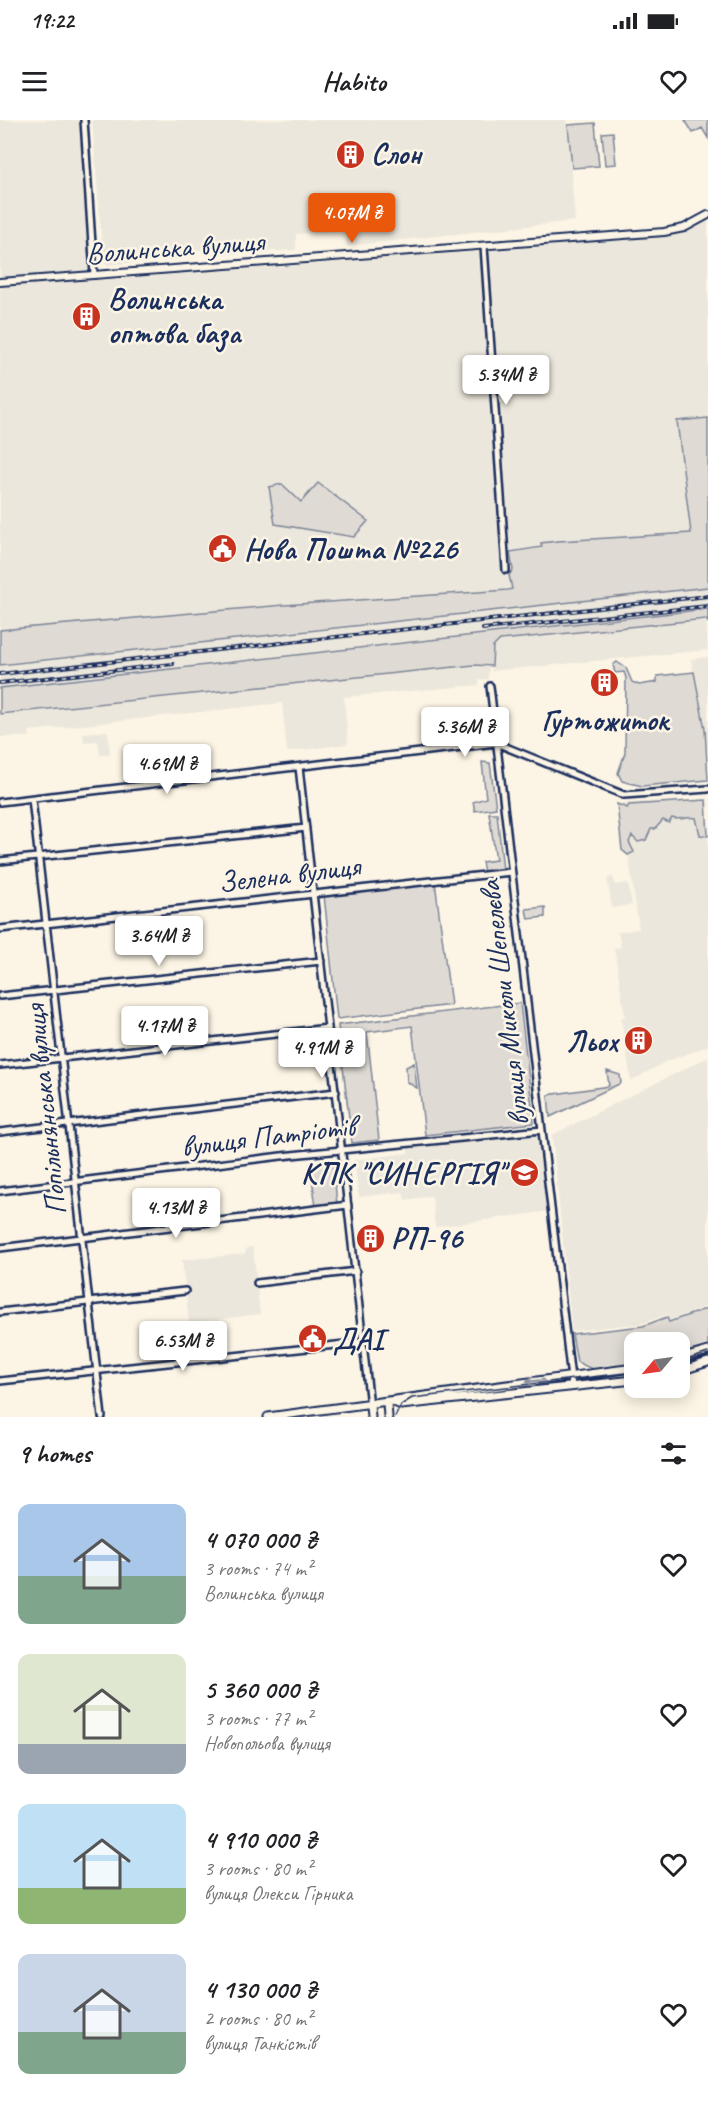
<!DOCTYPE html>
<html lang="en">
<head>
<meta charset="utf-8">
<style>
	:root { --surface:#fff; --page:#f2f2f2; --text:#202124; --muted:#757577; --accent:#ea580c }
	body { margin:0; font-family:Caveat,sans-serif; background:var(--page); color:var(--text); height:100vh; display:flex; flex-direction:column; font-size:22px; white-space:nowrap }
	* { box-sizing:border-box; margin:0 }
	p { font-size:20px; color:var(--muted) }
	.icon { flex:none; width:33px; height:33px; fill:none; stroke:currentColor; stroke-width:2; stroke-linecap:round; stroke-linejoin:round }
	.map { position:relative; height:1297px; overflow:hidden }
	.details { display:flex; flex-direction:column; background:var(--surface); flex:1 }
	.details>* { flex:none }
	.needle { width:39px; rotate:241deg }
	.buttons { position:absolute; left:624px; top:1212px; display:grid; gap:12px }
	.buttons a { display:grid; place-items:center; width:66px; height:66px; border-radius:12px; background:var(--surface); box-shadow:0 3px 15px #0003; font-size:30px }
	.price { position:absolute; translate:-50% -51px; padding:0 14px; border-radius:6px; background:#fff; color:#222; font-size:20px; line-height:39px; filter:drop-shadow(0 2px 3px #0008) }
	.price::after { content:''; position:absolute; left:50%; top:36px; width:18px; height:14px; margin-left:-9px; background:inherit; clip-path:polygon(0 0,100% 0,50% 100%) }
	.price.on { background:var(--accent); color:#fff }
	ul { padding:0; list-style:none }
	li { display:flex; align-items:center; gap:18px; height:150px; padding:0 18px }
	li span { display:grid; place-items:center; flex:none; width:168px; height:120px; border-radius:12px; color:#555 }
	li>.icon { margin-inline-start:auto }
	span .icon { width:72px; height:72px; fill:#fffc; stroke-width:1 }
	li b { font-size:26px }
	h2 { display:flex; justify-content:space-between; align-items:center; height:72px; padding:0 18px; font-size:26px }
	.status { display:flex; justify-content:space-between; align-items:center; height:42px; padding:0 30px; background:var(--surface); direction:ltr }
	.status svg { height:16px; fill:currentColor }
	header { display:flex; justify-content:space-between; align-items:center; height:78px; padding:0 18px; background:var(--surface); font-size:27px; font-weight:800 }
	.map>svg:first-child { display:block }
	.built { fill:#ece7dc }
	.green { fill:#dfdbd4; stroke:#7d8599; stroke-width:1.5 }
	.lines { fill:none; stroke-linecap:round; stroke-linejoin:round }
	.minor-casing { stroke:#1b2f5e; stroke-width:10 }
	.tertiary-casing { stroke:#1b2f5e; stroke-width:10 }
	.secondary-casing { stroke:#1b2f5e; stroke-width:11 }
	.minor { stroke:#fcf5e5; stroke-width:5 }
	.tertiary { stroke:#fcf5e5; stroke-width:6 }
	.secondary { stroke:#fcf5e5; stroke-width:7 }
	.tram { stroke:#1b2f5e; stroke-width:1.5 }
	.rail-casing { stroke:#1b2f5e; stroke-width:4 }
	.rail { stroke:#fcf5e5; stroke-width:1.5; stroke-dasharray:4.5; stroke-linecap:butt }
	.oneway { stroke:#8c92a2 }
	.labels { text-anchor:middle; stroke-width:5; stroke-linejoin:round; paint-order:stroke }
	.poi-label { font-size:30px; font-weight:bold; fill:#1b2f5e; stroke:#fcf5e5; text-anchor:start }
	.street-label { font-size:30px; fill:#1b2f5e; stroke:#fcf5e5 }
</style>
</head>
<body>
<div class="status"><b>19:22</b><svg viewBox="0 0 49 12"><path d="M0 12V9h3v3zM5 12V6h3v6zM10 12V3h3v9zM15 12V0h3v12zM26 1h20v11H26zM47 4h2v5h-2z"/></svg></div>
<header><svg class="icon" aria-label="menu" viewBox="0 0 24 24"><path d="M4 6h16M4 12h16M4 18h16"/></svg>Habito<svg class="icon" aria-label="heart" viewBox="0 0 24 24"><path d="M12 20l-8-8c-3-5 5-10 8-4 3-6 11-1 8 4z"/></svg></header>
<div class="map">
<svg width="708" height="1297" viewBox="0 0 708 1297">
	<rect width="100%" height="100%" fill="#fcf5e5"/>
	<filter id="ink" filterUnits="userSpaceOnUse"><feTurbulence type="fractalNoise" baseFrequency=".0167" numOctaves="2"/><feDisplacementMap in="SourceGraphic" scale="12" xChannelSelector="R" yChannelSelector="G"/><feConvolveMatrix kernelMatrix="1 2 1 2 8 2 1 2 1" color-interpolation-filters="sRGB"/></filter>
	<g filter="url(#ink)">
		<path class="built" d="M0,0H81L91,152L0,159Z
			M92,0H567L575,101L347,126L346,110L296,114V130L222,134L215,129L187,131V138L106,145L103,139Z
			M708,100V448L548,466L0,510V162L94,155L103,160L576,124L679,114Z
			M708,467V489L0,568V545Z
			M706,499L708,530L491,551L493,527L500,520Z
			M708,537V631L691,539Z
			M474,545L489,547L488,559L479,560V565L344,577L348,624L287,632L282,583L29,611L30,617H0V594Z
			M108,611L110,634L100,635L98,621L84,622L83,613Z
			M708,679V926L665,942L631,961L621,898L625,896L614,828L621,827L618,812L639,809L621,683Z
			M613,757L615,765L628,763L632,785L612,788L607,758Z
			M708,937V1186L670,1200L667,1195L643,1203L572,1211L552,1015Z
			M537,1013L547,1090L543,1092L435,1107L432,1076L405,1080L403,1072L359,1077L354,1040L408,1033L407,1025Z
			M253,1127L260,1194L189,1203L182,1140L245,1134L246,1128Z"/>
		<path class="green" d="M685,0H708V18L702,8L693,13Z
			M595,3L599,46L572,48L568,5Z
			M613,12L616,44L605,45L602,13Z
			M708,298V467L0,545V510L284,485L508,470L512,469L509,455L513,450L510,432L542,427L541,423L558,421L691,413L677,301Z
			M318,363L368,401L354,417L275,404L269,367L282,364L301,382Z
			M708,489V503L706,499L500,520L493,527L492,546L474,545L0,594V568Z
			M617,542L626,548L632,562L639,565L657,562V556L694,552L705,609L708,660L642,666L622,661L618,653L625,633L626,558L624,552L615,553L613,545Z
			M136 646a7 7 0 1 1 14 0a7 7 0 1 1-14 0Z
			M482,642L490,643L496,688L475,691L473,682L486,678Z
			M706,680L708,716L700,715L696,698C687,696 682,701 672,698L669,703L663,700L655,709H651L646,720L638,722L632,716L629,722L634,732L628,735L622,730L617,684L627,688L629,685Z
			M489,693H497L503,750L484,752L482,742L496,740Z
			M435,762L451,885L337,899L324,775Z
			M545,787V797L528,799L526,789Z
			M520,883L534,1003L425,1015L412,906L367,912L379,1020L352,1023L338,905Z
			M414,943L417,968L407,962L406,947Z
			M607,951L620,955L621,963L550,997L548,975L609,966Z
			M333,1042L337,1084L316,1087L310,1044Z
			M708,1188V1226L680,1235V1222H634V1245L594,1250L577,1242L572,1214L643,1206L667,1197L669,1202Z"/>
		<g class="lines">
			<defs>
				<path id="minor" d="M84,0L94,155
					M484,126L506,450
					M490,566L572,1267
					M299,647L370,1286
					M32,679L102,1297
					M0,682L496,623L624,675L708,669
					M0,741L306,708
					M0,809L511,752
					M0,876L321,841
					M0,945L328,908
					M0,1012L336,972
					M0,1071L281,1036L542,1010
					M0,1128L348,1085
					M257,1163L356,1151
					M0,1192L185,1171
					M0,1261L364,1222"/>
				<path id="tertiary" d="M0,162L664,112L684,108L708,95"/>
				<path id="secondary" d="M680,1239L708,1231
					M680,1251L708,1242
					M394,1282L401,1285L634,1260
					M387,1283L388,1297
					M370,1286L371,1297
					M268,1297L634,1248"/>
			</defs>
			<use href="#minor" class="minor-casing"/>
			<use href="#tertiary" class="tertiary-casing"/>
			<use href="#secondary" class="secondary-casing"/>
			<use href="#minor" class="minor"/>
			<use href="#tertiary" class="tertiary"/>
			<use href="#secondary" class="secondary"/>
			<path class="tram" d="M680,1242L708,1233
				M395,1297L401,1285L412,1278L634,1252"/>
			<defs>
				<path id="rail" d="M483,509L708,486
					M0,554L708,476
					M0,563L173,544"/>
			</defs>
			<use href="#rail" class="rail-casing"/>
			<use href="#rail" class="rail"/>
		</g>
		<defs><path id="oneway-shaft" d="M-6 0H5M1.5-3L5.5 0L1.5 3" fill="none" stroke-width="1.6" stroke-linecap="round" stroke-linejoin="round" transform="scale(1.5)"/></defs>
		<use class="oneway" href="#oneway-shaft" transform="translate(535 1261) rotate(173)"/>
	</g>
	<defs>
		<symbol id="building-disc" viewBox="-11 -11 22 22"><circle r="9.5" fill="#c8321e" stroke="#fcf5e5"/><path d="M-4-6H4V6H1V3H-1V6H-4ZM-2.5-4.3h1.7v1.8h-1.7ZM.8-4.3h1.7v1.8H.8ZM-2.5-1h1.7V.8h-1.7ZM.8-1h1.7V.8H.8Z" fill="#fff"/></symbol>
		<symbol id="civic-disc" viewBox="-11 -11 22 22"><circle r="9.5" fill="#c8321e" stroke="#fcf5e5"/><path d="M-.6-6.5H3V-4.5H.6V-3L4-1V1h2V6H-6V1h2V-1L-.6-3ZM-1.2 2.5V6h2.4V2.5Z" fill="#fff"/></symbol>
		<symbol id="university-disc" viewBox="-11 -11 22 22"><circle r="9.5" fill="#c8321e" stroke="#fcf5e5"/><path d="M0-5L7-2L0 1L-7-2ZM-4 1L0 2.5L4 1V4Q0 6-4 4Z" fill="#fff"/></symbol>
	</defs>
	<g fill-rule="evenodd">
		<use href="#building-disc" x="334" y="18" width="33" height="33"/>
		<use href="#building-disc" x="70" y="180" width="33" height="33"/>
		<use href="#civic-disc" x="206" y="412" width="33" height="33"/>
		<use href="#building-disc" x="588" y="546" width="33" height="33"/>
		<use href="#building-disc" x="622" y="904" width="33" height="33"/>
		<use href="#university-disc" x="508" y="1036" width="33" height="33"/>
		<use href="#building-disc" x="354" y="1102" width="33" height="33"/>
		<use href="#civic-disc" x="296" y="1202" width="33" height="33"/>
	</g>
	<g class="labels">
		<g class="poi-label">
			<text x="371" y="44">Слон</text>
			<text x="108" y="189">Волинська<tspan x="108" dy="34">оптова база</tspan></text>
			<text x="244" y="439">Нова Пошта №226</text>
			<text x="605" y="610" text-anchor="middle">Гуртожиток</text>
			<text x="618" y="931" text-anchor="end">Льох</text>
			<text x="504" y="1063" text-anchor="end">КПК "СИНЕРГІЯ"</text>
			<text x="391" y="1128">РП-96</text>
			<text x="333" y="1229">ДАІ</text>
		</g>
		<g class="street-label">
			<text transform="translate(175 127) rotate(-4)" y="10">Волинська вулиця</text>
			<text transform="translate(289 754) rotate(-7)" y="10">Зелена вулиця</text>
			<text transform="translate(504 883) rotate(-97)" y="10">вулиця Миколи Шепелєва</text>
			<text transform="translate(45 990) rotate(-96)" y="10">Попільнянська вулиця</text>
			<text transform="translate(268 1016) rotate(-7)" y="10">вулиця Патріотів</text>
		</g>
	</g>
</svg>
<div class="buttons">
<a><svg class="needle" viewBox="-14 -14 28 28"><path d="M0-13l5 13h-10z" fill="#e53935"/><path d="M0 13l5-13h-10z" fill="#757577"/></svg></a>
</div>
<b class="price on" style="left:352px;top:124px">4.07M ₴</b>
<b class="price" style="left:506px;top:286px">5.34M ₴</b>
<b class="price" style="left:465px;top:638px">5.36M ₴</b>
<b class="price" style="left:167px;top:675px">4.69M ₴</b>
<b class="price" style="left:159px;top:847px">3.64M ₴</b>
<b class="price" style="left:165px;top:937px">4.17M ₴</b>
<b class="price" style="left:322px;top:959px">4.91M ₴</b>
<b class="price" style="left:176px;top:1119px">4.13M ₴</b>
<b class="price" style="left:183px;top:1252px">6.53M ₴</b>
</div>
<section class="details">
<h2>9 homes<svg class="icon" aria-label="filters" viewBox="0 0 24 24"><path d="M4 7h16M4 17h16"/><circle cx="9" cy="7" r="2"/><circle cx="15" cy="17" r="2"/></svg></h2>
<ul>
<li><span style="background:linear-gradient(#a9c7e8 60%,#7fa58c 0)"><svg class="icon" aria-label="home" viewBox="0 0 24 24"><path d="M3 11l9-7 9 7M6 9v11h12V9"/></svg></span><div><b>4 070 000 ₴</b><p>3 rooms · 74 m²</p><p>Волинська вулиця</p></div><svg class="icon" aria-label="heart" viewBox="0 0 24 24"><path d="M12 20l-8-8c-3-5 5-10 8-4 3-6 11-1 8 4z"/></svg></li>
<li><span style="background:linear-gradient(#dfe7d0 75%,#9aa5b1 0)"><svg class="icon" aria-label="home" viewBox="0 0 24 24"><path d="M3 11l9-7 9 7M6 9v11h12V9"/></svg></span><div><b>5 360 000 ₴</b><p>3 rooms · 77 m²</p><p>Новопольова вулиця</p></div><svg class="icon" aria-label="heart" viewBox="0 0 24 24"><path d="M12 20l-8-8c-3-5 5-10 8-4 3-6 11-1 8 4z"/></svg></li>
<li><span style="background:linear-gradient(#bfe0f5 70%,#8fb573 0)"><svg class="icon" aria-label="home" viewBox="0 0 24 24"><path d="M3 11l9-7 9 7M6 9v11h12V9"/></svg></span><div><b>4 910 000 ₴</b><p>3 rooms · 80 m²</p><p>вулиця Олекси Гірника</p></div><svg class="icon" aria-label="heart" viewBox="0 0 24 24"><path d="M12 20l-8-8c-3-5 5-10 8-4 3-6 11-1 8 4z"/></svg></li>
<li><span style="background:linear-gradient(#c9d6e8 65%,#7fa58c 0)"><svg class="icon" aria-label="home" viewBox="0 0 24 24"><path d="M3 11l9-7 9 7M6 9v11h12V9"/></svg></span><div><b>4 130 000 ₴</b><p>2 rooms · 80 m²</p><p>вулиця Танкістів</p></div><svg class="icon" aria-label="heart" viewBox="0 0 24 24"><path d="M12 20l-8-8c-3-5 5-10 8-4 3-6 11-1 8 4z"/></svg></li>
</ul>
</section>
</body>
</html>
